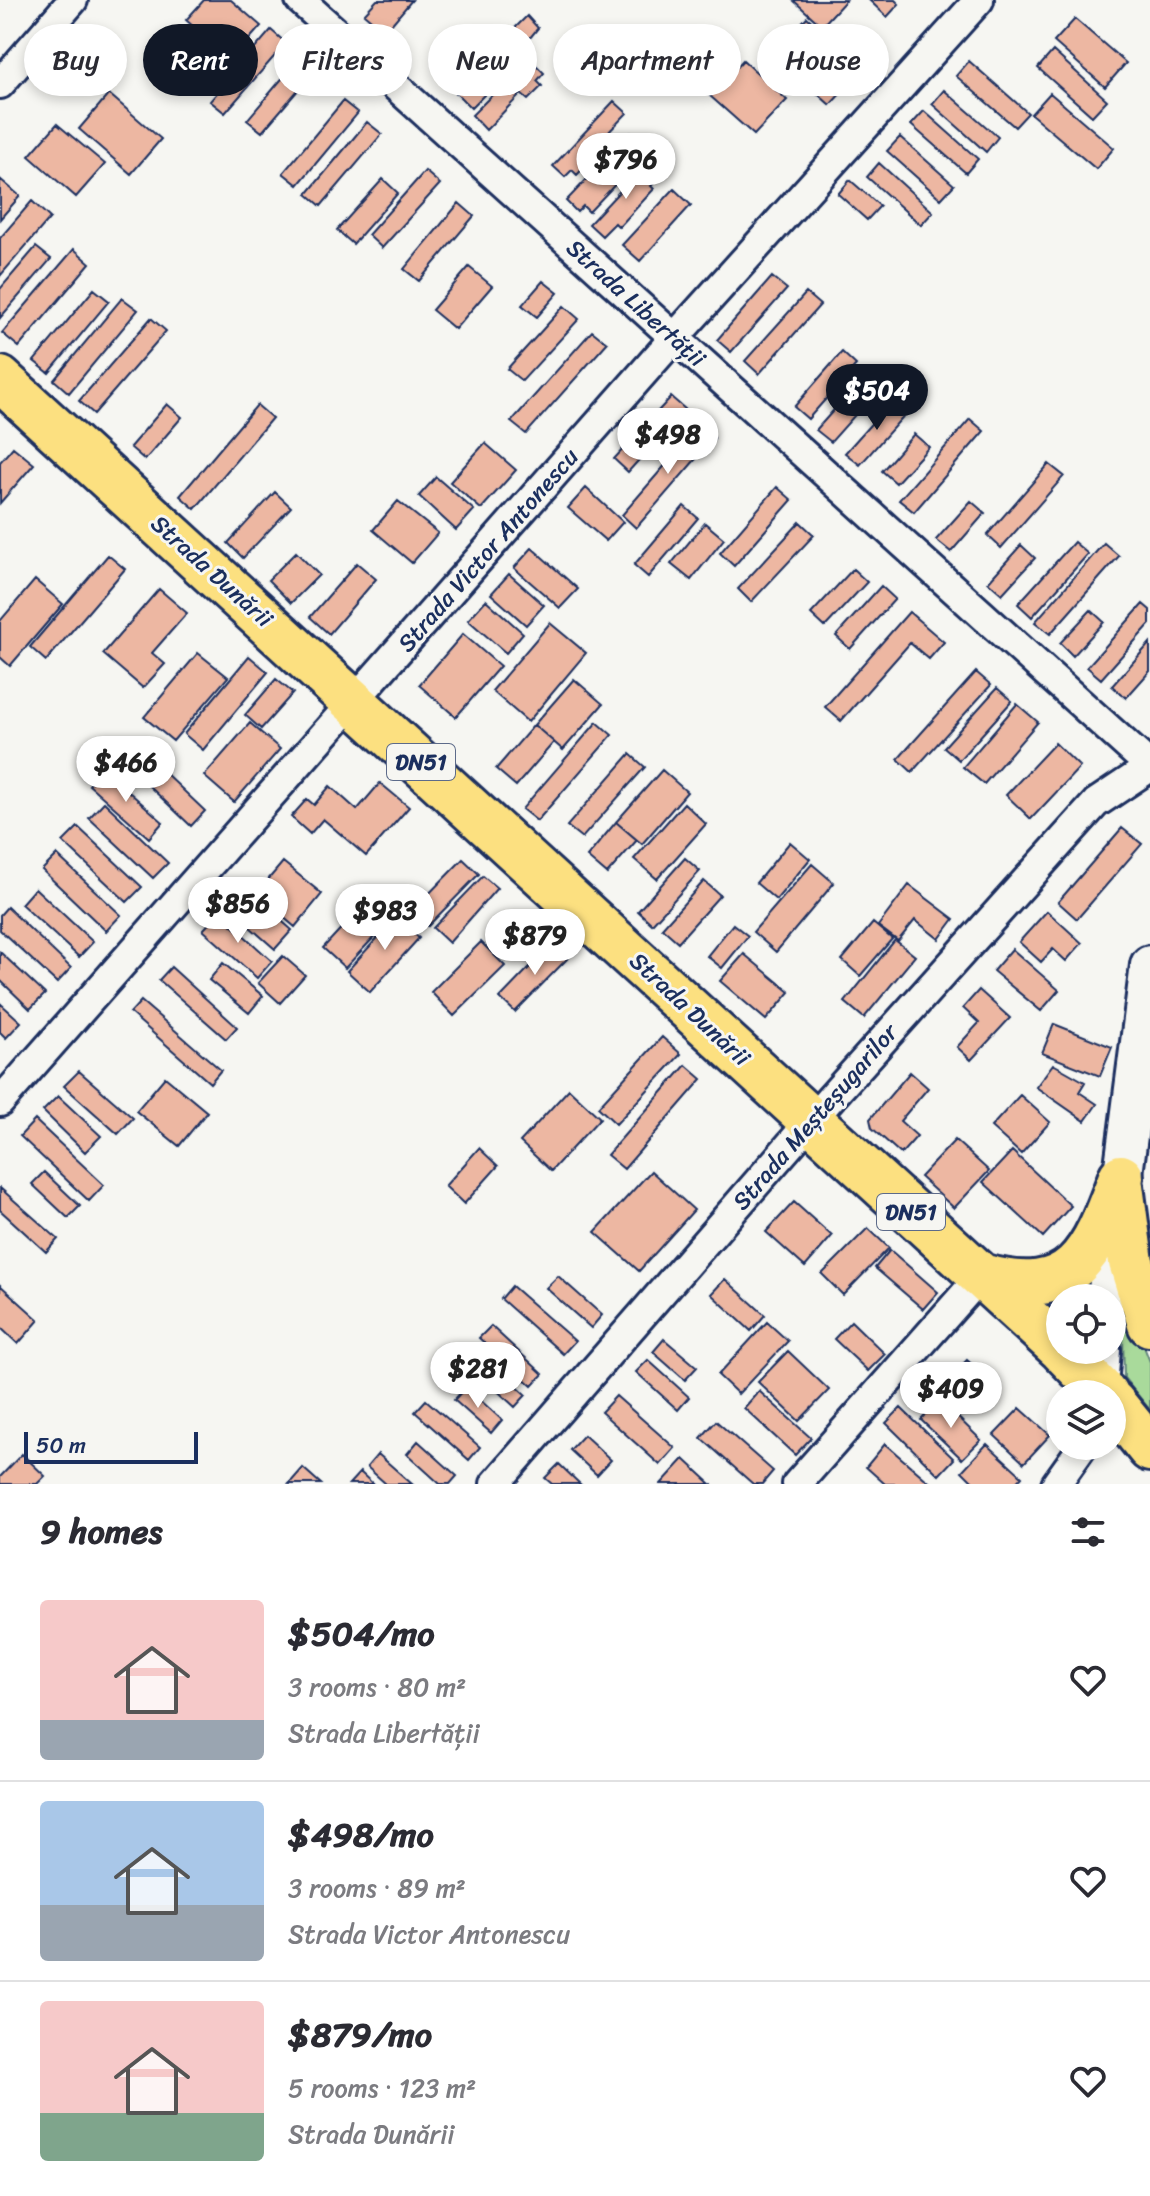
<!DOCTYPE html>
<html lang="en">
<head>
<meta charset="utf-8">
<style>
	:root { --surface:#fff; --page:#f2f2f3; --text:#2b2b33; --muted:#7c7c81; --line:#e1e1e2; --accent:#111827 }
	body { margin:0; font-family:Sriracha,sans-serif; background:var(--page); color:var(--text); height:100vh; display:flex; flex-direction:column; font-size:30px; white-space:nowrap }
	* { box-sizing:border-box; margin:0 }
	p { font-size:26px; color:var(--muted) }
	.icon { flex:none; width:44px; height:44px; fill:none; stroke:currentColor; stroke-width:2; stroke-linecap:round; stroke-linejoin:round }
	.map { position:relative; height:1484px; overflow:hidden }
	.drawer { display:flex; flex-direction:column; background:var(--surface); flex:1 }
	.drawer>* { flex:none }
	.hud { position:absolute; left:24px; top:24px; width:1102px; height:72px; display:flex; gap:16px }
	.buttons { position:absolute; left:1046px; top:1284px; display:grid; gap:16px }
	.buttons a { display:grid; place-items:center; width:80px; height:80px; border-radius:50%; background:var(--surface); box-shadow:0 4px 12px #0003; font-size:40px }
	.scale { position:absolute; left:24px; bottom:20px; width:174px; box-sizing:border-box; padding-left:8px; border:4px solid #1b2f5e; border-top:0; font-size:22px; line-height:28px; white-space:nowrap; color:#1b2f5e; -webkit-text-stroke:6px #f6f6f2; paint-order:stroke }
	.price { position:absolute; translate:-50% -68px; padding:0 18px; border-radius:28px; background:#fff; color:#222; font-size:26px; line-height:52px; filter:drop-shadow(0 2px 4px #0008) }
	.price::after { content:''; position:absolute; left:50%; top:48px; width:24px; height:18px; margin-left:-12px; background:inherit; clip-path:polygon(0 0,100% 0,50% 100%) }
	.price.on { background:var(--accent); color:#fff }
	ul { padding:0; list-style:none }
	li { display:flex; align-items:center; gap:24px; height:200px; padding:0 40px }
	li+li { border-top:2px solid var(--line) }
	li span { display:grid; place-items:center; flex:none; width:224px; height:160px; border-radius:8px; color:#555 }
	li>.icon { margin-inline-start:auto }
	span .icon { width:96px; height:96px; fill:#fffc; stroke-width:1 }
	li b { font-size:34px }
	h2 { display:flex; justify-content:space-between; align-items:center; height:96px; padding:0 40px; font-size:34px }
	.chip { padding:0 28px; border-radius:36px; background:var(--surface); box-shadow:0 4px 12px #0003; font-size:28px; line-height:72px }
	.chip.on { background:var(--accent); color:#fff }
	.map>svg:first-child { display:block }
	.green { fill:#a9da9b; stroke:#62847c; stroke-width:2 }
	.building { fill:#edb7a2; stroke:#1b2f5e; stroke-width:2 }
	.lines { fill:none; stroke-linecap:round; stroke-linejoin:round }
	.street-casing { stroke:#1b2f5e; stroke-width:34 }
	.secondary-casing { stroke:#1b2f5e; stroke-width:44 }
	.primary-casing { stroke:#1b2f5e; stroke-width:50 }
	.street { stroke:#f6f6f2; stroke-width:28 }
	.secondary { stroke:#f6f6f2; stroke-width:38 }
	.primary { stroke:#fce080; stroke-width:44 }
	.labels { text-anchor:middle; stroke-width:6; stroke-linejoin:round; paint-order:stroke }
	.shield { fill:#f6f6f2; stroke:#5d6b8a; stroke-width:2 }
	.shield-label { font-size:22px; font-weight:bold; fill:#1b2f5e }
	.street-label { font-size:24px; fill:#1b2f5e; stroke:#f6f6f2 }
</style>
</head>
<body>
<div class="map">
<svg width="1150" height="1484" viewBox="0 0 1150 1484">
	<rect width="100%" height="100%" fill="#f6f6f2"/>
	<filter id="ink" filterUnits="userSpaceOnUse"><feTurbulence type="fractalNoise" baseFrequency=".0125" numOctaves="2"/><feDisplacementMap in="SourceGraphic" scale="16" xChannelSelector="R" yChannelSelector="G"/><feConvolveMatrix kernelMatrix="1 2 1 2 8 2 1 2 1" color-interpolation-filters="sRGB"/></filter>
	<g filter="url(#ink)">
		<path class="green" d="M1122,1291L1150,1362V1410L1124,1378Z"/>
		<path class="building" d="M204,0H231L261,26L231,60L186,20Z
			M377,0H412L385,32L364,14Z
			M793,0H846L822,26Z
			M869,0H895L899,4L887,17Z
			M527,16L538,28L517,54L521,58L471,108L453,90Z
			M807,17L850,56L838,70L794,31Z
			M1075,19L1126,63L1105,87L1054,42Z
			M271,30L286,43L225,113L210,101Z
			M1053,51L1107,100L1092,116L1038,68Z
			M799,52L843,91L830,105L787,66Z
			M302,55L317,68L262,132L247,120Z
			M529,58L544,73L537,81L542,86L528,100L521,94L486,130L472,115Z
			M743,60L787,100L754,135L710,96Z
			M969,61L1028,113L1015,127L956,76Z
			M944,90L998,137L986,152L932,104Z
			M1050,93L1114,148L1096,169L1031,114Z
			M109,94L161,139L131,174L79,129Z
			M343,101L358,113L298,185L283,173Z
			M614,101L627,113L584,158L589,162L577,175L572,170L565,177L553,166Z
			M924,111L978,159L966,173L911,125Z
			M367,122L382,134L321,206L307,194Z
			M57,124L105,164L76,197L29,156Z
			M631,133L644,146L623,168L627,172L589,212L583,206L577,212L566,201Z
			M900,137L954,185L941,199L887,151Z
			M879,163L933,212L921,225L867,177Z
			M645,164L659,177L651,186L654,189L619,227L615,223L602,236L589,224Z
			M425,171L440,184L382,248L368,235Z
			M0,179L20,196L0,219Z
			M383,179L398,193L353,244L337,230Z
			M850,180L880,206L867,220L838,194Z
			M674,189L691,205L640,261L622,245Z
			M32,201L50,218L0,276V238Z
			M459,203L474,216L419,281L404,269Z
			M36,247L51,259L0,318V289Z
			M74,249L90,263L19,347L2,333Z
			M469,267L492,286L455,329L432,310Z
			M772,277L787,289L731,352L717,340Z
			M543,281L558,293L537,317L522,305Z
			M94,289L109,301L49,373L34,361Z
			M806,293L820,305L759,374L745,361Z
			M122,298L138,310L69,393L54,380Z
			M564,306L579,319L522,381L507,369Z
			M151,318L166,331L94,414L79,401Z
			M592,331L607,343L526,434L511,422Z
			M842,352L856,365L808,419L794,407Z
			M865,375L879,388L831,442L816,430Z
			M671,397L685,409L628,472L614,459Z
			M894,398L908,411L860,465L845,453Z
			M167,404L182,417L145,460L130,447Z
			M257,405L272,418L195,509L180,496Z
			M970,419L984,431L914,512L899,500Z
			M700,425L714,438L636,528L622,515Z
			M914,434L929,447L896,483L882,471Z
			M485,443L516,470L481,509L450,482Z
			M13,447L34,464L0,503V462Z
			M1049,464L1064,476L1001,548L987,535Z
			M436,477L474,510L456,530L419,496Z
			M777,487L792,500L734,566L720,553Z
			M586,488L623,522L606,541L568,508Z
			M275,492L291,507L243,558L228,543Z
			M398,501L438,533L412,563L373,530Z
			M971,501L985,513L951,552L936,540Z
			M684,506L698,518L648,577L634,565Z
			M800,522L814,535L751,602L738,589Z
			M705,523L724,539L691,580L671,564Z
			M1074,542L1088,554L1032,617L1018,604Z
			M1104,543L1119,556L1050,634L1035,622Z
			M1021,545L1035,558L1002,594L988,582Z
			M532,548L578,589L560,608L514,568Z
			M296,552L319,575L291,603L268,580Z
			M108,555L125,569L46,661L30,647Z
			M357,563L376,579L329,634L310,617Z
			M853,569L867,582L825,627L811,614Z
			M509,574L544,605L526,625L491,594Z
			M35,580L63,604L10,666L0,657V621Z
			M881,586L895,599L850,649L836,636Z
			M159,589L187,613L152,653L165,664L143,688L103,654Z
			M486,600L523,633L506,653L468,620Z
			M1143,604L1150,610V624L1101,679L1087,667Z
			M1091,610L1104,622L1073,656L1060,643Z
			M909,612L944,642L929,659L910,643L841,721L825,707Z
			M550,623L586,653L528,722L492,691Z
			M463,634L500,666L456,717L419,685Z
			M1150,643V671L1126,698L1112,686Z
			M198,653L228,677L173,741L144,717Z
			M249,656L268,672L203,750L184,734Z
			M976,672L991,685L912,772L898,759Z
			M276,679L293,693L261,729L245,715Z
			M574,679L603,704L563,750L534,725Z
			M997,688L1012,701L959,760L944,747Z
			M1017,704L1038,722L984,784L963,767Z
			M597,722L612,735L537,821L522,809Z
			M250,723L280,749L234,802L204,776Z
			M534,725L554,742L516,786L496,769Z
			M1055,743L1080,767L1031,819L1006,795Z
			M141,750L205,811L191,826L127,765Z
			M630,754L645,767L582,838L567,826Z
			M103,769L163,822L149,838L89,785Z
			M662,770L687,792L642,844L616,822Z
			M380,783L409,807L366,856L323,819L310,834L291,817L307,799L314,805L330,786L357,810Z
			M104,802L168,863L153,878L89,818Z
			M684,803L706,824L657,879L634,859Z
			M616,822L637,840L607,874L587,857Z
			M78,827L142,887L127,902L63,842Z
			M1122,828L1142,844L1077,919L1058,902Z
			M790,842L810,859L776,900L756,883Z
			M57,855L121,915L106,931L42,870Z
			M685,858L700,871L652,924L638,911Z
			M463,859L479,874L428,926L412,911Z
			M283,862L322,894L295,927L256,894Z
			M812,864L834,883L776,952L753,932Z
			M483,876L497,888L449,943L433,928Z
			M704,881L720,895L678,942L662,928Z
			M909,885L954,919L939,939L915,920L898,941L878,926Z
			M242,886L292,930L275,949L226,906Z
			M35,888L93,942L79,957L21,904Z
			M372,895L380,902L386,895L394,904L388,910L394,916L345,968L323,948Z
			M7,907L71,968L57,983L0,930V915Z
			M1047,911L1082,943L1066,961L1053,949L1041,962L1019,942Z
			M219,913L272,961L257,978L203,930Z
			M409,913L420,923L412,932L419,938L370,992L347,971L397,917L402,921Z
			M873,923L892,939L860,976L842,960Z
			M733,924L748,936L722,968L707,956Z
			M895,940L915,956L864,1018L845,1002Z
			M481,942L505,966L454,1016L431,992Z
			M554,942L569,957L515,1012L500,998Z
			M1012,949L1059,990L1041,1011L993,971Z
			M0,952L45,994L30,1009L0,980Z
			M744,954L790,992L766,1020L720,981Z
			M283,956L305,975L280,1003L258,983Z
			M223,963L263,996L249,1013L209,980Z
			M171,967L237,1027L226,1039L159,980Z
			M979,990L1010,1018L971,1060L957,1047L979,1023L963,1008Z
			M141,1001L221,1070L210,1083L130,1013Z
			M0,1003L21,1022L6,1038L0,1032Z
			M1054,1024L1112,1047L1100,1076L1042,1053Z
			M662,1037L681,1054L616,1124L598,1107Z
			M1053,1064L1085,1082L1079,1092L1097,1104L1085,1121L1036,1087Z
			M686,1065L702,1079L624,1169L607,1155Z
			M79,1071L133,1118L118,1134L64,1086Z
			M910,1072L928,1088L900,1121L917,1136L901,1154L872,1128L870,1119Z
			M165,1077L207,1112L179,1146L136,1111Z
			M569,1089L600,1118L551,1171L520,1142Z
			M1020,1095L1050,1122L1021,1154L991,1127Z
			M58,1096L101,1136L85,1152L43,1111Z
			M35,1120L104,1185L89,1201L20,1136Z
			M955,1140L989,1171L954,1208L920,1177Z
			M479,1148L498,1166L464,1204L445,1186Z
			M1012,1151L1071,1206L1043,1237L983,1182Z
			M651,1171L694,1210L639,1271L595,1232Z
			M44,1172L80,1206L68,1218L32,1184Z
			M0,1188L58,1239L46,1252L0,1210Z
			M794,1202L832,1236L805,1267L766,1232Z
			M868,1228L889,1248L843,1295L822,1274Z
			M890,1250L938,1292L923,1309L875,1268Z
			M558,1276L602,1315L591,1328L546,1288Z
			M725,1279L765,1315L751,1331L711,1294Z
			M0,1285L39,1320L18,1344L0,1327Z
			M512,1286L575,1341L563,1354L501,1299Z
			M851,1321L885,1354L868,1371L834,1339Z
			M767,1322L788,1341L738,1394L718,1375Z
			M491,1326L543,1374L532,1386L479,1338Z
			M664,1339L697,1367L685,1380L653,1352Z
			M788,1351L829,1390L799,1421L758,1382Z
			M488,1360L526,1395L515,1407L477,1372Z
			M648,1360L689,1397L678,1410L636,1372Z
			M967,1360L997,1387L971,1414L941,1387Z
			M466,1387L502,1420L491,1433L454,1400Z
			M759,1391L811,1438L795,1455L744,1408Z
			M616,1396L675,1448L660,1465L601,1412Z
			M426,1400L480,1447L469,1460L415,1412Z
			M940,1400L981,1440L962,1459L921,1420Z
			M901,1408L954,1459L939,1475L886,1423Z
			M1020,1408L1050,1435L1024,1463L994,1435Z
			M716,1421L773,1471L762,1484H753L701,1438Z
			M584,1435L611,1460L597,1475L570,1450Z
			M418,1441L457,1476L450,1484H440L407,1454Z
			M885,1444L929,1482L926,1484H885L866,1467Z
			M987,1444L1022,1476L1015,1484H975L962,1471Z
			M22,1454L45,1476L37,1484H0V1477Z
			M378,1454L412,1484H386L367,1467Z
			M684,1459L711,1484H661Z
			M559,1464L580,1484H552L545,1478Z
			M303,1468L321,1484H289Z
			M360,1472L373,1484H349Z"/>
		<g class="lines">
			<defs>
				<path id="street" d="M300,0L1150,766
					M0,84L73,0
					M0,1102L674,338L979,0
					M495,1484L829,1100L1096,803L1150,767
					M797,1484L981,1276
					M1056,1484L1083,1446"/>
				<path id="secondary" d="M1107,1298L1150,965
					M1098,1386L1101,1350"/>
				<path id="primary" d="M0,379L1060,1348
					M1121,1186L1131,1262L1150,1324
					M981,1276C1075,1303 1093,1252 1121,1177
					M1062,1350L1105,1394
					M1112,1402L1150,1449"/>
			</defs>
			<use href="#street" class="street-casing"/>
			<use href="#secondary" class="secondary-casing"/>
			<use href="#primary" class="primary-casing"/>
			<use href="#street" class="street"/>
			<use href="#secondary" class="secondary"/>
			<use href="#primary" class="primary"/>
		</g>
	</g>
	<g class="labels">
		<g class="shield">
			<rect x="387" y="744" width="68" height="36" rx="6"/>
			<rect x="877" y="1194" width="68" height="36" rx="6"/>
		</g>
		<g class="shield-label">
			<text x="421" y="770">DN51</text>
			<text x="911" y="1220">DN51</text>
		</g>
		<g class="street-label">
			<text transform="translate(636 303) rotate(42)" y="8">Strada Libertății</text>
			<text transform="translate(488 550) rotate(-49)" y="8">Strada Victor Antonescu</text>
			<text transform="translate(212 571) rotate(42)" y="8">Strada Dunării</text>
			<text transform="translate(690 1009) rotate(43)" y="8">Strada Dunării</text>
			<text transform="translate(815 1117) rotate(-49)" y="8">Strada Meșteșugarilor</text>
		</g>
	</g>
</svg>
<div class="buttons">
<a><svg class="icon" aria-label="locate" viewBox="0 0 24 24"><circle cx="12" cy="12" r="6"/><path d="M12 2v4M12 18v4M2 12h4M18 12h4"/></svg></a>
<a><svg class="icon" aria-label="layers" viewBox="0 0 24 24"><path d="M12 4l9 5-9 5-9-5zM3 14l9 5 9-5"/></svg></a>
</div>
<div class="scale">50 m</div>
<b class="price" style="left:626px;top:201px">$796</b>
<b class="price on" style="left:877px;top:432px">$504</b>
<b class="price" style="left:668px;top:476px">$498</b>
<b class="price" style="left:126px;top:804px">$466</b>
<b class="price" style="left:238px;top:945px">$856</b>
<b class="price" style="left:385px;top:952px">$983</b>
<b class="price" style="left:535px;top:977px">$879</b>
<b class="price" style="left:478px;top:1410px">$281</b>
<b class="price" style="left:951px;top:1430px">$409</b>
<div class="hud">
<a class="chip">Buy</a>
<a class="chip on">Rent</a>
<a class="chip">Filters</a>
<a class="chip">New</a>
<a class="chip">Apartment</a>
<a class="chip">House</a>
</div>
</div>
<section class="drawer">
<h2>9 homes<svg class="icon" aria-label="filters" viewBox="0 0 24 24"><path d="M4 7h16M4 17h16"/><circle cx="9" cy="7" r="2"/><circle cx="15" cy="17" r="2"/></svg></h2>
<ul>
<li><span style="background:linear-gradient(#f6c9c9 75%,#9aa5b1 0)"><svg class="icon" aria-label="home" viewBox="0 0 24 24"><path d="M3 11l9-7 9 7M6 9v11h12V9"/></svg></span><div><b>$504/mo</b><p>3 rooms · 80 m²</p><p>Strada Libertății</p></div><svg class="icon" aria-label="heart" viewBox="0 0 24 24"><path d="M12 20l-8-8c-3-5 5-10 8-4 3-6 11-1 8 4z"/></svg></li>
<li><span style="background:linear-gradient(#a9c7e8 65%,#9aa5b1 0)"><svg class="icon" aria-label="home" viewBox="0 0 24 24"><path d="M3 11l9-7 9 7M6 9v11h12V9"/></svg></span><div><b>$498/mo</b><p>3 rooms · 89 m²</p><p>Strada Victor Antonescu</p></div><svg class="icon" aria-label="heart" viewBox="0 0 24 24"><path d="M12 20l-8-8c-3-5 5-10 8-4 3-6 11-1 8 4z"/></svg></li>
<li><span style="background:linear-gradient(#f6c9c9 70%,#7fa58c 0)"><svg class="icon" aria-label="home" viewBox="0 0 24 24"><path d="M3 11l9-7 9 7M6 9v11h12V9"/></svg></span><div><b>$879/mo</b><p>5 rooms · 123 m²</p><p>Strada Dunării</p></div><svg class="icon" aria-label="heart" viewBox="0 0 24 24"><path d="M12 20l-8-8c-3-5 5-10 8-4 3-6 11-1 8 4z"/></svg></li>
</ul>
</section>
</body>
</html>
